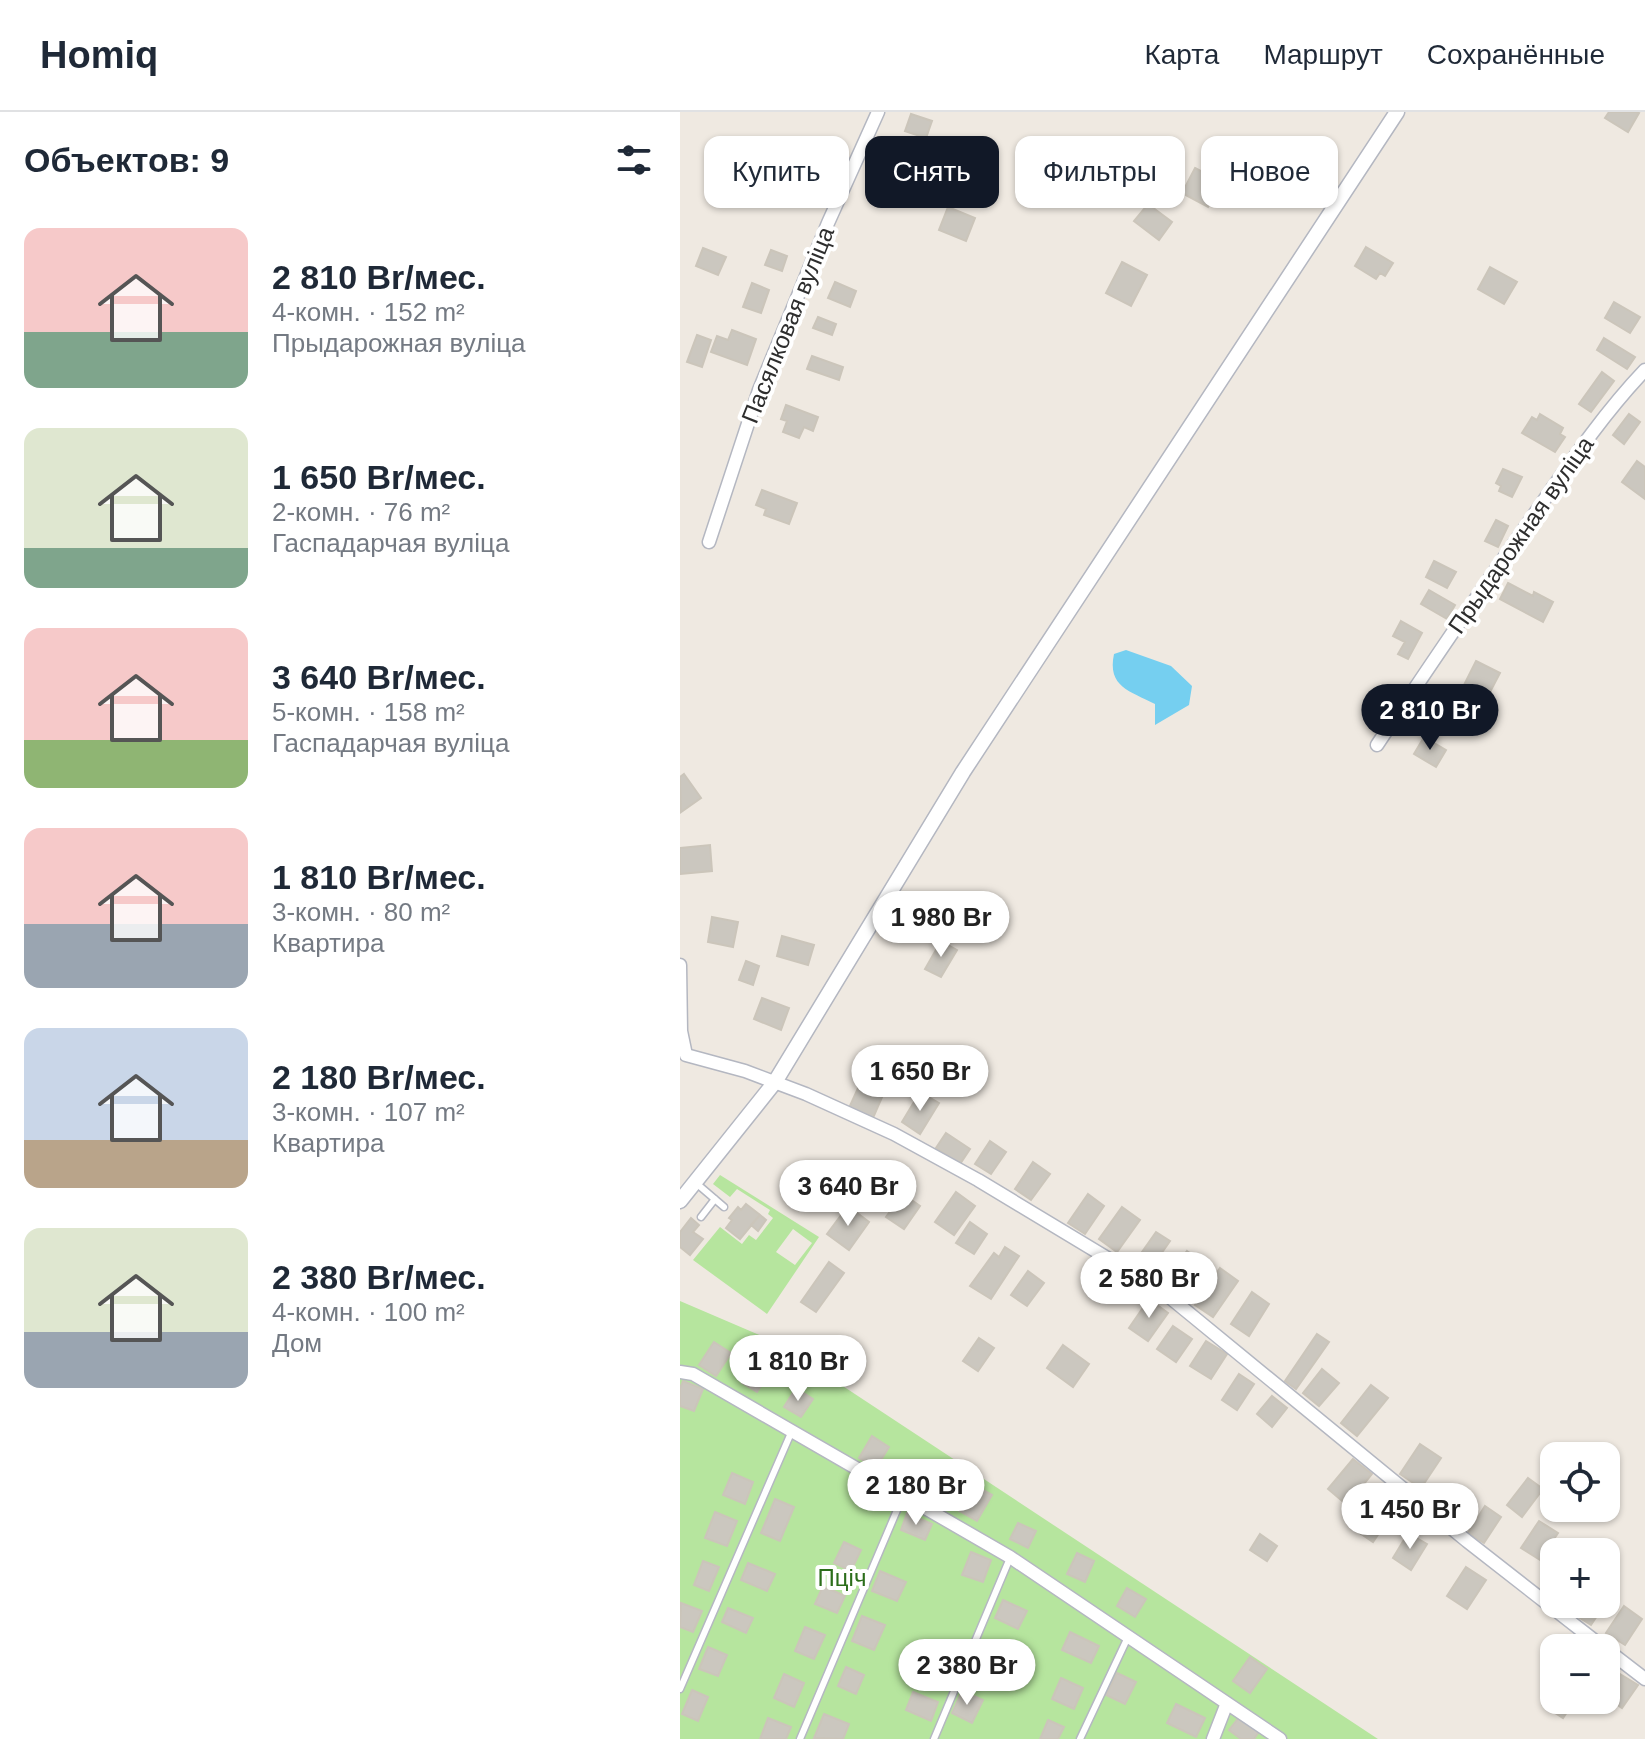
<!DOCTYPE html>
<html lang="ru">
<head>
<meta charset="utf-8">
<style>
	:root { --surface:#fff; --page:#f2f2f3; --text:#1f2937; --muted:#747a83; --line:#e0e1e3; --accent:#111827 }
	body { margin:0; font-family:Arial,sans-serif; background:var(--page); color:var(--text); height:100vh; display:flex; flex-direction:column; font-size:30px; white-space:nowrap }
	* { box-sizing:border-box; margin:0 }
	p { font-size:26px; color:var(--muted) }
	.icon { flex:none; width:44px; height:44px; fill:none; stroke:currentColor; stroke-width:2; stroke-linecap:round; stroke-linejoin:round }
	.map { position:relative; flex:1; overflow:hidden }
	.side { display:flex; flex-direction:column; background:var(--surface); width:680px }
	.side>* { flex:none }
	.hud { position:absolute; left:24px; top:24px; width:760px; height:72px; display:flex; gap:16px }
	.buttons { position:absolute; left:860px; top:1330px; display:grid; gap:16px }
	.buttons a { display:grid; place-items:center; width:80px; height:80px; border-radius:16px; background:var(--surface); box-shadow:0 2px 6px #0004; font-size:40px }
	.price { position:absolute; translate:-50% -68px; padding:0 18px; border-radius:28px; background:#fff; color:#222; font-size:26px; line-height:52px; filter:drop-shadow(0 2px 4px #0008) }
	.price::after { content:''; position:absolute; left:50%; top:48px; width:24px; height:18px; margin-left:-12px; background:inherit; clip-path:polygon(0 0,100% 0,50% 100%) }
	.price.selected { background:var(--accent); color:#fff }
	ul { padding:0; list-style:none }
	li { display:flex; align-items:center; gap:24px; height:200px; padding:0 24px }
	li span { display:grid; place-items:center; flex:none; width:224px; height:160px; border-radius:16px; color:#555 }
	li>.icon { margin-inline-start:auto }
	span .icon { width:96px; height:96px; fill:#fffc; stroke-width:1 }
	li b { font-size:34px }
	h2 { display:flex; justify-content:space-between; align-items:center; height:96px; padding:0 24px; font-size:34px }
	.tag { padding:0 28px; border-radius:16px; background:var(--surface); box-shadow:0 2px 6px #0004; font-size:28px; line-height:72px }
	.tag.selected { background:var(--accent); color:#fff }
	header { display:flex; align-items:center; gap:48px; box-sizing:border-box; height:112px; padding:0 40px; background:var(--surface); border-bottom:2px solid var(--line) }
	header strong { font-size:38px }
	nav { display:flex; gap:44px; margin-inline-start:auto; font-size:28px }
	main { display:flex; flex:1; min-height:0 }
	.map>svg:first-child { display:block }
	.green { fill:#b6e59e; fill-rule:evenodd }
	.water { fill:#75cff0 }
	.building { fill:#cbc7bf; stroke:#cbc5ba; stroke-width:2 }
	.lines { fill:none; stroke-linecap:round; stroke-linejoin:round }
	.service-casing { stroke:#b4b7c1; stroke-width:9 }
	.minor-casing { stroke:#b4b7c1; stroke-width:15 }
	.tertiary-casing { stroke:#b4b7c1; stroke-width:17 }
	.service { stroke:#fff; stroke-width:6 }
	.minor { stroke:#fff; stroke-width:12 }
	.tertiary { stroke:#fff; stroke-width:14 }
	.labels { text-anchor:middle; stroke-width:8; stroke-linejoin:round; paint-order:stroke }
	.street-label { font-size:24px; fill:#2e2e2e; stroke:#fff }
	.park-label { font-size:24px; fill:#2c6e1b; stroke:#fff }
</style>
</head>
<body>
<header>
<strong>Homiq</strong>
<nav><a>Карта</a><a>Маршрут</a><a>Сохранённые</a></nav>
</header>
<main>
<section class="side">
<h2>Объектов: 9<svg class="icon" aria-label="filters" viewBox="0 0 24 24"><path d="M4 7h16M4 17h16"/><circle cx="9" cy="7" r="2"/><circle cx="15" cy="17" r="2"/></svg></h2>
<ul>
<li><span style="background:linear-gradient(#f6c9c9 65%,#7fa58c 0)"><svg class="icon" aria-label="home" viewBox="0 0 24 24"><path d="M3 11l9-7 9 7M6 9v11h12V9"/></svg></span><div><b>2 810 Br/мес.</b><p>4-комн. · 152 m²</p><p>Прыдарожная вуліца</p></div></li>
<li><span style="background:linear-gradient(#dfe7d0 75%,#7fa58c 0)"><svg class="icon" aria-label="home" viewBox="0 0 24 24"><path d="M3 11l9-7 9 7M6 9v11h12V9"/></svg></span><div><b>1 650 Br/мес.</b><p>2-комн. · 76 m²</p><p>Гаспадарчая вуліца</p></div></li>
<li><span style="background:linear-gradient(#f6c9c9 70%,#8fb573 0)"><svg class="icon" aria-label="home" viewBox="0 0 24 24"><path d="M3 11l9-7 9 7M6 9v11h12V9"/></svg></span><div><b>3 640 Br/мес.</b><p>5-комн. · 158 m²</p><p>Гаспадарчая вуліца</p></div></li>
<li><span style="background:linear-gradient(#f6c9c9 60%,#9aa5b1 0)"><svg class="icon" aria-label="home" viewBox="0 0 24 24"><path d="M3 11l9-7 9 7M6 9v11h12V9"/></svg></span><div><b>1 810 Br/мес.</b><p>3-комн. · 80 m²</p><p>Квартира</p></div></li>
<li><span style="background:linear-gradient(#c9d6e8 70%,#b9a48a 0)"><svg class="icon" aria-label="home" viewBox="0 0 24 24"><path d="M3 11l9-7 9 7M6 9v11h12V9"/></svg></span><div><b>2 180 Br/мес.</b><p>3-комн. · 107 m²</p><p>Квартира</p></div></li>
<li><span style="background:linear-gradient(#dfe7d0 65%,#9aa5b1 0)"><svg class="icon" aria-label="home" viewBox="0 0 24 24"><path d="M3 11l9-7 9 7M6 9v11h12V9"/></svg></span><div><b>2 380 Br/мес.</b><p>4-комн. · 100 m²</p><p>Дом</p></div></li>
</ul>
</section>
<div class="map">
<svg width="965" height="1627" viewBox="0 0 965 1627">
	<rect width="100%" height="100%" fill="#efe9e1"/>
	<path class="green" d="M40,1063L139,1125L87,1202L13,1148L40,1115L62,1132L69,1123L76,1128L93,1106L88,1102L90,1098L57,1077L50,1085L33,1072ZM113,1117L132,1131L115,1153L96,1140Z
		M0,1189L96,1230L698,1627H0Z"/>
	<path class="water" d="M446,538L491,554L512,574L509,593L475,613V592C450,579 427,575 434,542Z"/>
	<path class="building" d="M929,0H956L959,1L948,20L925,6Z
		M231,2L252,9L246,26L225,19Z
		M447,43L465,51L459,64L441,56Z
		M515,56L541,70L528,95L502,81Z
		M468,92L492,110L479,128L454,109Z
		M268,95L295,106L286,129L259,118Z
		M686,135L713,151L705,164L700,161L696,167L675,154Z
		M23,136L46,145L38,163L16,154Z
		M91,138L107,144L102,159L85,153Z
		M442,150L467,163L451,194L426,181Z
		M810,155L837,170L824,192L798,177Z
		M155,170L176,179L170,195L148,186Z
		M72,171L89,178L81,201L63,195Z
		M934,190L960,205L950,221L925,206Z
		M138,205L156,212L152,223L133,216Z
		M52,218L76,227L67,253L31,240L37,224L48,228Z
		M17,223L31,228L22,255L7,250Z
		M924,226L955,245L947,257L917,238Z
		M132,244L163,255L159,268L127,257Z
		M922,260L934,269L911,300L899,292Z
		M106,293L138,305L133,319L124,315L119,326L103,320L107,309L101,307Z
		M860,302L883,316L880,322L885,325L875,340L842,321L852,305L857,308Z
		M949,302L960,310L944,332L933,323Z
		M957,349L965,355V387L942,370Z
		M823,357L842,365L832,385L819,379L821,374L816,371Z
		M82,378L117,391L109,412L84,403L86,397L76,393Z
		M816,408L828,414L818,435L805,429Z
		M754,449L776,460L767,476L746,465Z
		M828,471L853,484L854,480L873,490L863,510L820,487Z
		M749,478L775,493L767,507L741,492Z
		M721,509L742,521L728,547L718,542L725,530L713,524Z
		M796,549L820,561L808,584L784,573Z
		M702,575L716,583L704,603L690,595Z
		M744,625L766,638L756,655L734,642Z
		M4,662L21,686L1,700L0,665Z
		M30,733L32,759L0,762V736Z
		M32,805L58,810L53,835L28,830Z
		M102,824L134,833L128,853L97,844Z
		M261,829L277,838L261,865L245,857Z
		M66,849L79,854L73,873L59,868Z
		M82,886L109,896L101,918L74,907Z
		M183,965L206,976L193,1006L169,996Z
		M240,980L259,991L240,1022L222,1010Z
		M266,1021L290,1037L280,1052L256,1036Z
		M310,1029L326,1040L311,1062L295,1052Z
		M353,1050L370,1062L351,1088L335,1077Z
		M276,1080L295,1094L274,1123L255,1110Z
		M223,1082L240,1094L224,1117L206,1105Z
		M408,1082L424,1094L405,1122L388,1111Z
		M66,1092L80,1103L60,1127L46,1116L52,1108L49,1106L58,1095L61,1098Z
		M168,1094L189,1110L169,1138L147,1122Z
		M442,1095L460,1108L437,1140L419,1127Z
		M80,1103L86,1108L78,1119L71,1113Z
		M11,1106L19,1113L13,1120L23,1127L10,1143L0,1135V1120Z
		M290,1110L307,1122L294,1142L276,1131Z
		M476,1120L490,1129L469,1159L455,1150Z
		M325,1135L339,1144L311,1187L290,1174L314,1141L319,1145Z
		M507,1139L525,1152L504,1182L486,1168Z
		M149,1150L164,1161L136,1200L121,1190Z
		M540,1156L558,1169L533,1205L515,1193Z
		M348,1159L364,1171L347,1194L331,1183Z
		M572,1180L589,1192L569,1224L551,1212Z
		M469,1187L488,1201L468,1229L449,1216Z
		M493,1214L512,1227L496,1250L477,1237Z
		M637,1222L649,1230L616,1277L605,1269Z
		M299,1226L314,1236L298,1259L283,1249Z
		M526,1229L547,1242L531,1267L510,1254Z
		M34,1230L51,1241L36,1264L19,1253Z
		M383,1233L409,1252L393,1275L367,1256Z
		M72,1255L87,1264L77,1280L62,1271Z
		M642,1257L659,1271L639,1294L623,1281Z
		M559,1262L574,1272L557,1298L542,1288Z
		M3,1269L23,1277L14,1299L0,1294V1276Z
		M691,1273L708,1286L677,1324L661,1311Z
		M116,1276L133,1287L121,1305L104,1295Z
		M592,1284L607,1296L592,1315L577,1302Z
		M192,1324L209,1335L196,1356L179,1346Z
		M740,1332L761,1346L741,1376L720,1362Z
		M673,1347L692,1362L667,1393L648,1377Z
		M240,1348L256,1357L245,1377L229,1368Z
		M52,1361L73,1370L65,1392L43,1383Z
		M848,1366L863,1377L842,1405L827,1393Z
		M183,1372L205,1382L198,1398L176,1388Z
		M292,1372L312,1383L297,1409L278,1398Z
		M697,1375L720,1390L693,1430L671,1415Z
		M95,1387L114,1395L100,1429L81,1421Z
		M805,1394L821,1405L804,1431L788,1421Z
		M35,1400L57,1409L47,1434L25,1426Z
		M227,1401L252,1412L245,1428L221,1418Z
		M859,1409L878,1421L860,1448L841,1436Z
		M338,1411L356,1419L348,1436L330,1427Z
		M728,1421L747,1432L731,1458L713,1446Z
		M580,1422L597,1434L587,1449L570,1438Z
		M164,1430L181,1438L171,1459L154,1451Z
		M291,1440L311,1448L303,1470L282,1463Z
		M397,1441L414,1449L405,1470L387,1462Z
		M23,1449L39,1455L29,1479L14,1473Z
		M68,1451L95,1462L87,1479L61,1468Z
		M786,1455L806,1468L787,1497L767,1484Z
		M200,1459L226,1470L217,1489L192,1479Z
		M143,1474L165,1484L157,1501L135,1492Z
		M447,1476L466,1487L455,1505L437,1494Z
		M323,1488L347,1499L338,1517L315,1506Z
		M1,1491L22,1499L13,1520L0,1515Z
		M902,1492H925L911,1513L895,1503Z
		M944,1494L962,1507L945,1533L926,1521Z
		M48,1496L73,1506L66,1521L42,1510Z
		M182,1504L205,1513L194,1538L172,1529Z
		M125,1515L145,1523L134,1547L115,1539Z
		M390,1520L419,1534L411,1551L382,1538Z
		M250,1529L273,1538L261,1566L239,1557Z
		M28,1535L47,1543L38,1564L19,1557Z
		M304,1535L323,1544L312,1566L293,1557Z
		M570,1545L587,1557L570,1581L553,1569Z
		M166,1555L184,1563L176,1582L158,1574Z
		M437,1561L456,1570L445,1592L426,1583Z
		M104,1562L124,1571L114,1595L94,1586Z
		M940,1562L958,1573L942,1596L926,1585Z
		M381,1566L403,1576L394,1597L372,1587Z
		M874,1577V1588H895L883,1606L863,1593Z
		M12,1578L28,1585L18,1609L2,1602Z
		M282,1579L303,1588L292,1611L272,1601Z
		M233,1580L258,1590L251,1609L226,1598Z
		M496,1592L525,1606L516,1625L487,1611Z
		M144,1602L169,1612L163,1627L134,1626Z
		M560,1604L580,1618L574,1627H561L549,1618Z
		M88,1606L111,1615L106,1627H80Z
		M368,1608L384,1615L378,1627H360Z"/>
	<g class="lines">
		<defs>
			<path id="service" d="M16,1071L44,1095
				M21,1105L35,1087
				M0,1577L111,1321
				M120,1627L223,1384
				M254,1627L330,1446
				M400,1627L448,1525"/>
			<path id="minor" d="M29,430L79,278L148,111L198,0
				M697,633C748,556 800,480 853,404C888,354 923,302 965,258
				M0,853L1,919L6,943L65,959L126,982L214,1022L298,1068L482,1179L787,1429L924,1536
				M0,1260L13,1262L330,1445L600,1627
				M926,1537L965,1567
				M533,1627L547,1591"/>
			<path id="tertiary" d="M0,1089L95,970L283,660L717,0"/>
		</defs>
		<use href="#service" class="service-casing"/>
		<use href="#minor" class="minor-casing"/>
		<use href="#tertiary" class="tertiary-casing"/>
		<use href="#service" class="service"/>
		<use href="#minor" class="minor"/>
		<use href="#tertiary" class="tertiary"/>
	</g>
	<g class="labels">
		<g class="street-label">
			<text transform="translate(108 213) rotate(-68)" y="8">Пасялковая вуліца</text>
			<text transform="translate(841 423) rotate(-55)" y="8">Прыдарожная вуліца</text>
		</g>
		<g class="park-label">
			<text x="162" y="1474">Пціч</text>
		</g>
	</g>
</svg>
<div class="buttons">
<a><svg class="icon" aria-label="locate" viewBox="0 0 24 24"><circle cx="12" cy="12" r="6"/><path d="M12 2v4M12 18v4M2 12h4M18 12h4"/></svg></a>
<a>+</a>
<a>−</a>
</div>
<b class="price selected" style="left:750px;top:640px">2 810 Br</b>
<b class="price" style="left:261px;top:847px">1 980 Br</b>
<b class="price" style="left:240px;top:1001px">1 650 Br</b>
<b class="price" style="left:168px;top:1116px">3 640 Br</b>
<b class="price" style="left:469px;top:1208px">2 580 Br</b>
<b class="price" style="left:118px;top:1291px">1 810 Br</b>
<b class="price" style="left:236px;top:1415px">2 180 Br</b>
<b class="price" style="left:730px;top:1439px">1 450 Br</b>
<b class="price" style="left:287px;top:1595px">2 380 Br</b>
<div class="hud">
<a class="tag">Купить</a>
<a class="tag selected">Снять</a>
<a class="tag">Фильтры</a>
<a class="tag">Новое</a>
</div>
</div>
</main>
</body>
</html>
